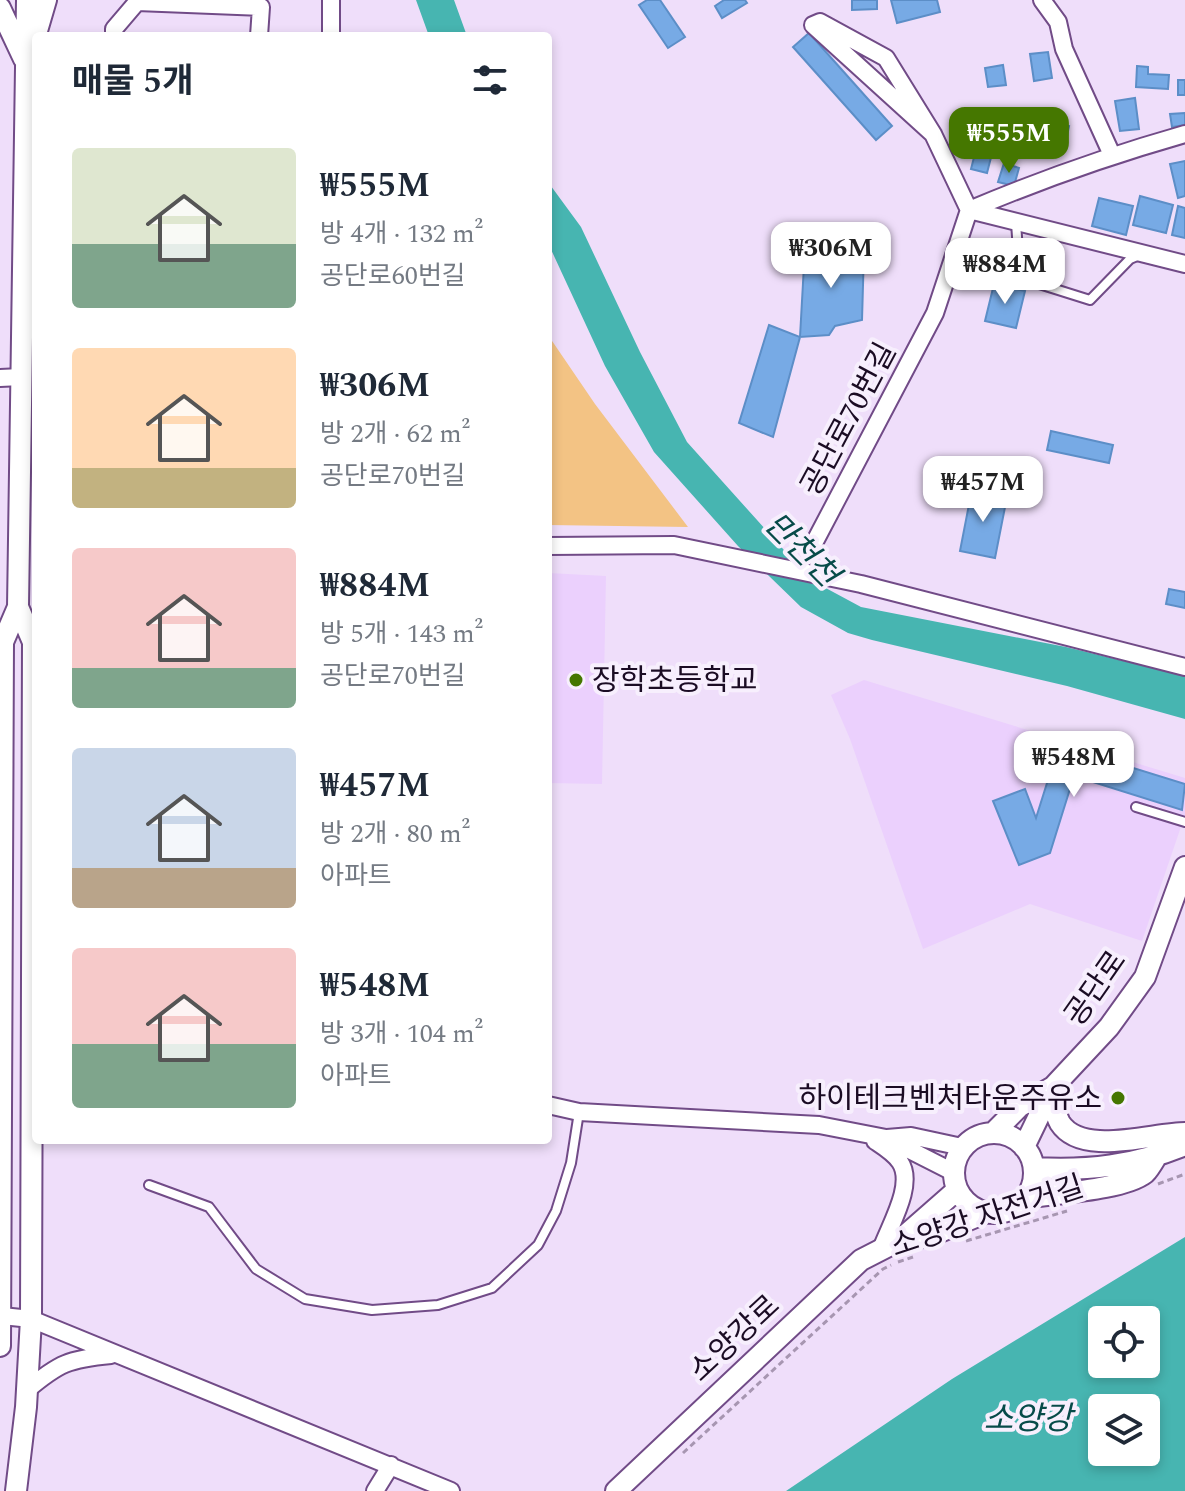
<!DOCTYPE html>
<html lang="ko">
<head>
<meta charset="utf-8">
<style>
	:root { --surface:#fff; --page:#f2f2f3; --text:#1f2937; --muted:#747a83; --accent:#457700 }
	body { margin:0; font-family:Spectral,"Noto Sans KR",serif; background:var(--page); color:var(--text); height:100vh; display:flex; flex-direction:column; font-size:30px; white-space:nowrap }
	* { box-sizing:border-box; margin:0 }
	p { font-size:26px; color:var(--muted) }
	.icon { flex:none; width:44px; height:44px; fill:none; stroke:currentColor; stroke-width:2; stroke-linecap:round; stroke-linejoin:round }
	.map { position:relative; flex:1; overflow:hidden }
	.side { position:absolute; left:32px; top:32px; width:520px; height:1112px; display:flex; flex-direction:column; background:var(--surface); border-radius:8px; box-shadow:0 4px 12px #0003 }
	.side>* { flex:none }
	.buttons { position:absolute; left:1088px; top:1306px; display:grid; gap:16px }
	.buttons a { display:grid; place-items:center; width:72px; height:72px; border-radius:8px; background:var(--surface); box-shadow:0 4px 12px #0003; font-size:40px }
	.price { position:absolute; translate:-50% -68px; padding:0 18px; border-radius:16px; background:#fff; color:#222; font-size:26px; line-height:52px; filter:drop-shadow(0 2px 4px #0008) }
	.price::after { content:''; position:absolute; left:50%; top:48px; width:24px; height:18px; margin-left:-12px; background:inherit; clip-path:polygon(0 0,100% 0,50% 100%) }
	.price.on { background:var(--accent); color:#fff }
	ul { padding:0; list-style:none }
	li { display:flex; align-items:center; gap:24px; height:200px; padding:0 40px }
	li span { display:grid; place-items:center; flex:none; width:224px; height:160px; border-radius:8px; color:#555 }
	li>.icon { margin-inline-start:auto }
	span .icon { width:96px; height:96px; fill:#fffc; stroke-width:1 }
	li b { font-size:34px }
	h2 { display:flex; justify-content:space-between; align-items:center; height:96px; padding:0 40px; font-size:34px }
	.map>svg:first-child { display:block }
	.built { fill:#ebd0fd }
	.green { fill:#f3c384 }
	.water { fill:#47b5b1; fill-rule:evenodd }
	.building { fill:#77aae5; stroke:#5c8ec7; stroke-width:2 }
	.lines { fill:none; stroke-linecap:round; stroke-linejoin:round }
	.service-casing { stroke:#714b87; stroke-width:12 }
	.minor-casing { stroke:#714b87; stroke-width:20 }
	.tertiary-casing { stroke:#714b87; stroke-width:24 }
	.path { stroke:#a796b1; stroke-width:3; stroke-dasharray:6 4; stroke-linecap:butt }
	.service { stroke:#fff; stroke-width:8 }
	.minor { stroke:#fff; stroke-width:16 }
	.tertiary { stroke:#fff; stroke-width:20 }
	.poi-dot { fill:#457700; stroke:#f7effd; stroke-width:3 }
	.labels { text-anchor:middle; stroke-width:8; stroke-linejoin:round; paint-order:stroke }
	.street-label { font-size:30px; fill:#1b0c24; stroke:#f7effd }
	.poi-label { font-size:30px; fill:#1b0c24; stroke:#f7effd; text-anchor:start }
	.water-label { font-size:32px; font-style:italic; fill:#074b49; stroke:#f7effd }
</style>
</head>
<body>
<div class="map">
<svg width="1185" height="1491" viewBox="0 0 1185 1491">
	<rect width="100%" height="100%" fill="#efdefa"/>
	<path class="built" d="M548,573L606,576L602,784L548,783Z
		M864,680L1185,778V815L1142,941L1030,904L923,949L850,739L831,695Z"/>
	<path class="green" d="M548,335L595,404L688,527L548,525Z"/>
	<path class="water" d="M416,0H454L467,36H429Z
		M548,182L581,227L640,352L687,442L792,559L822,586L861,607L1066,647L1185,676V719L1067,686L872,640L848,633L801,607L738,546L654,452L605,366L548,243Z
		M1185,1237V1491H786L952,1379ZM1146,1320V1364H1102V1320ZM1146,1408V1452H1102V1408Z"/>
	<path class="building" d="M647,0H660L685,37L668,48L639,5Z
		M724,0H745L747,3L722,18L715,6Z
		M852,0H877V9L852,10Z
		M891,0H937L940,12L897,23Z
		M809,33L892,126L876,140L793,47Z
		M1048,52L1052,78L1034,81L1030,54Z
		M1003,65L1006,85L988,87L985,68Z
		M1137,66L1148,67V74L1169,75L1168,89L1136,87Z
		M1178,80H1185V95H1178Z
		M1135,98L1139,129L1120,131L1115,101Z
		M1185,113V125L1172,127L1170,114Z
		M1051,123L1069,126L1064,151L1046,148Z
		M980,134L996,138L987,173L971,169Z
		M1185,161V196L1178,198L1170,164Z
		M1004,163L1019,168L1014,186L998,182Z
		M1140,196L1173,205L1166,233L1133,225Z
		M1099,198L1133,206L1126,235L1092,226Z
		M1178,206L1185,208V238L1172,235Z
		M805,247L864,250L862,320L835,326L829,335L800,337Z
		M994,284L1025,291L1016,328L985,321Z
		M769,325L800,337L773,437L739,423Z
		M1051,431L1113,445L1109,463L1047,450Z
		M972,489L1007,497L995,558L960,551Z
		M1169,589L1185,592V608L1166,604Z
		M1059,745L1185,784L1182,810L1074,776L1050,853L1019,865L993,801L1025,789L1036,818Z"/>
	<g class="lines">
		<defs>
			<path id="service" d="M1016,223L1020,278L1090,300L1130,259L1137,256
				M1136,807L1185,822
				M149,1185L209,1207L256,1269L305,1299L372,1310L438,1305L492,1288L538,1245L556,1211L571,1163L579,1112"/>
			<path id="minor" d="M1042,0L1058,22L1064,49L1112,155
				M114,36V29L137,2L261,7L259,36
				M331,36V0
				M933,134L813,25L820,22L886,58L933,134L969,210
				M969,210C1040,180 1111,155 1185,134
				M969,210L1185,264
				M0,378L21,377
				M548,546L674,545L861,584L1185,667
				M812,547L935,313L969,210
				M548,1105L579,1112L819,1125L886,1138L953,1172
				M887,1138L911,1136L962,1147
				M875,1141C884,1147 894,1153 900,1162C915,1184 890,1225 882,1247
				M2,1316L31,1319L451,1491
				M27,1390C59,1363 69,1359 111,1355
				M375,1491L391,1465"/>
			<path id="tertiary" d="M0,8L24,59
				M34,41L46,0
				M1053,1087C1054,1099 1054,1113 1060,1123C1082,1157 1152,1133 1185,1133
				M954 1173a40 40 0 1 1 80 0a40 40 0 1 1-80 0Z
				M993,1133L1020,1106L1053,1087
				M1024,1147L1053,1087L1109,1027L1145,977L1185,867
				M1034,1168C1087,1171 1135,1166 1185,1145
				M1026,1198C1055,1193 1123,1190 1145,1173C1149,1169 1153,1162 1156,1157
				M900,1240L957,1190
				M0,1346L3,642L18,607
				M16,1491L26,1407L31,1319L33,642L18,607L27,0
				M616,1491L861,1260L900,1240L930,1236L985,1213"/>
		</defs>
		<use href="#service" class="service-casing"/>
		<use href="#minor" class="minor-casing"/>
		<use href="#tertiary" class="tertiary-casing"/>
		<path class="path" d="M1158,1184L1185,1174
			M966,1241L1067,1211
			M898,1262L913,1257
			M683,1453L883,1269L891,1265"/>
		<use href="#service" class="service"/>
		<use href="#minor" class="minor"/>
		<use href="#tertiary" class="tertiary"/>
	</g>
	<g class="poi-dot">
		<circle cx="576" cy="680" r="8"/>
		<circle cx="1118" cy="1098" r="8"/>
	</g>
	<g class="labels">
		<g class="street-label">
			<text transform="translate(848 419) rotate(-62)" y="10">공단로70번길</text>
			<text transform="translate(1095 988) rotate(-55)" y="10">공단로</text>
			<text transform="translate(987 1216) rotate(-18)" y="10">소양강 자전거길</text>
			<text transform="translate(734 1338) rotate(-43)" y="10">소양강로</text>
		</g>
		<g class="poi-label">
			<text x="592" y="690">장학초등학교</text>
			<text x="1102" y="1108" text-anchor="end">하이테크벤처타운주유소</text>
		</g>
		<g class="water-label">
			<text transform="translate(802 549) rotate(45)" y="11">만천천</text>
			<text x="1028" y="1429">소양강</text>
		</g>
	</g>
</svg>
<div class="buttons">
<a><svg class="icon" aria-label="locate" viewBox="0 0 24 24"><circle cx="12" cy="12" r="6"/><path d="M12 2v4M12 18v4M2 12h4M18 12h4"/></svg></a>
<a><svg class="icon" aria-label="layers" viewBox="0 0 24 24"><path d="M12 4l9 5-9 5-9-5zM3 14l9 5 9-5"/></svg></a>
</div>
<b class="price on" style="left:1009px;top:175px">₩555M</b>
<b class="price" style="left:831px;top:290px">₩306M</b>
<b class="price" style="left:1005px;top:306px">₩884M</b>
<b class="price" style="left:983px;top:524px">₩457M</b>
<b class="price" style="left:1074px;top:799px">₩548M</b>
<section class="side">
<h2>매물 5개<svg class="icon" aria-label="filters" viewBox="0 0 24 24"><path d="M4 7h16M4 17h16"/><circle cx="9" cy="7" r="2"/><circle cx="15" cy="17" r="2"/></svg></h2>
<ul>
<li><span style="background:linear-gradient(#dfe7d0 60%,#7fa58c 0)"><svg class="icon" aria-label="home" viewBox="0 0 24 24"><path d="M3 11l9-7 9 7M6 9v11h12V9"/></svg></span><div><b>₩555M</b><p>방 4개 · 132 m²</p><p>공단로60번길</p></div></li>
<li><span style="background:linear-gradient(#ffd9b3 75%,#c2b280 0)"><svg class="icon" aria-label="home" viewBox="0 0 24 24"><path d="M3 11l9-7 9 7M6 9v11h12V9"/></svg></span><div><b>₩306M</b><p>방 2개 · 62 m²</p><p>공단로70번길</p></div></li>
<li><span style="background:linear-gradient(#f6c9c9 75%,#7fa58c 0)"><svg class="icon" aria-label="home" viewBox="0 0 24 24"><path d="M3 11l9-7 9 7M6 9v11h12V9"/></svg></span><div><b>₩884M</b><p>방 5개 · 143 m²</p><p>공단로70번길</p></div></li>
<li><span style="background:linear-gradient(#c9d6e8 75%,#b9a48a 0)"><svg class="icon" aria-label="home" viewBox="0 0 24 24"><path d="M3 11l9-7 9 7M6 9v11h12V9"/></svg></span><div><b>₩457M</b><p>방 2개 · 80 m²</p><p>아파트</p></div></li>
<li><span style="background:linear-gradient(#f6c9c9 60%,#7fa58c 0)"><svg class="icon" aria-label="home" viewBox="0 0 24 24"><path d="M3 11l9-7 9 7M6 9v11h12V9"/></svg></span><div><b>₩548M</b><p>방 3개 · 104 m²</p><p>아파트</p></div></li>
</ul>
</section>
</div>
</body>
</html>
